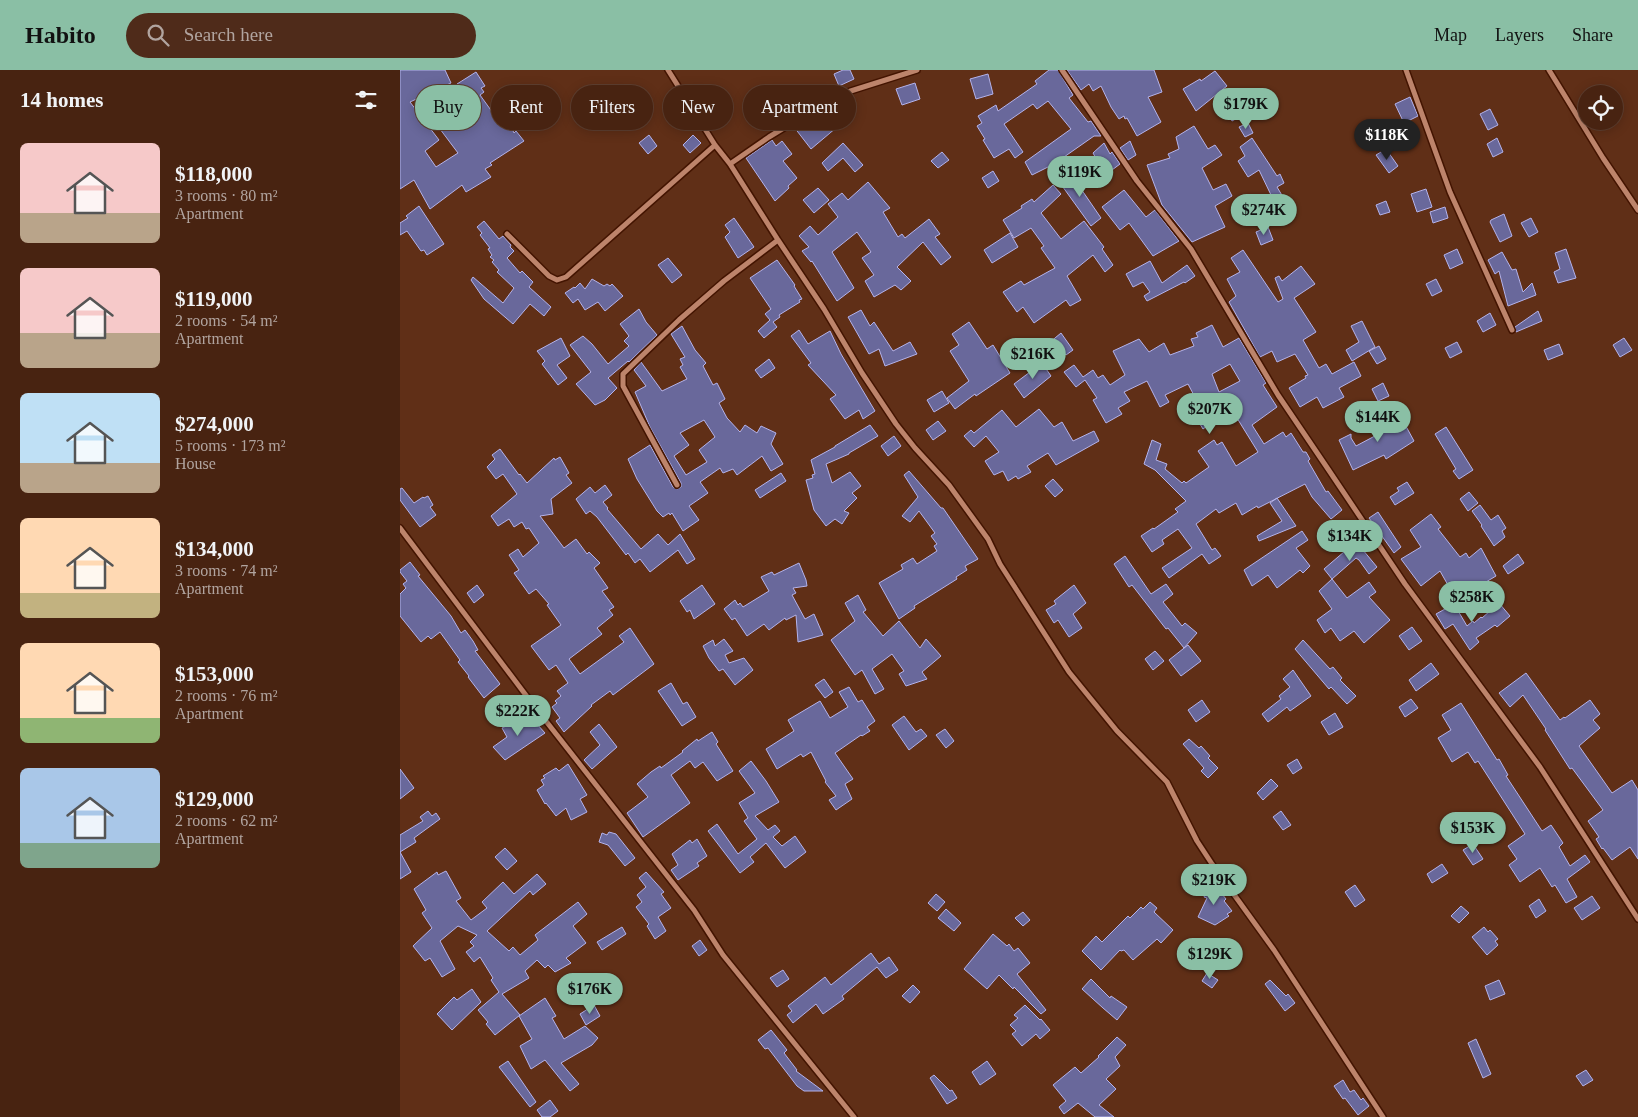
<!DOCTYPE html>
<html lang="en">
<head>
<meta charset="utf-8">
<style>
	:root { --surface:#482311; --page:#4f2b1a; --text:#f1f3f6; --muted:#b1a49f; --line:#604031; --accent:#8abfa5 }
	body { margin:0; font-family:"Times New Roman",serif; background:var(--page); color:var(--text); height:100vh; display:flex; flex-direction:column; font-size:19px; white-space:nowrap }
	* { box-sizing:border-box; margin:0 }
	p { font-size:16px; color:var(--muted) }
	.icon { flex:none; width:28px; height:28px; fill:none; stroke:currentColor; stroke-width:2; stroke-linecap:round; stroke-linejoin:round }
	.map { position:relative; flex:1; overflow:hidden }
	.details { display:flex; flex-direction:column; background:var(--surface); width:400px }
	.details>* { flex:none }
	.guide { position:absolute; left:15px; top:15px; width:475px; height:45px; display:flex; gap:10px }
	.buttons { position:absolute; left:1178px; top:15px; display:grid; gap:10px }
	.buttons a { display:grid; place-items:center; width:45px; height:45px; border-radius:50%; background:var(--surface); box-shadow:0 2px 12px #0003,0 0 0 1px var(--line); font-size:25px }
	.price { position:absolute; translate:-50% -42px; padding:0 11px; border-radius:18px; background:var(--accent); color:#111; font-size:16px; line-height:32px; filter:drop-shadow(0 1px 2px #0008) }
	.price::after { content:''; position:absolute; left:50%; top:30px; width:15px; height:11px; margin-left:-8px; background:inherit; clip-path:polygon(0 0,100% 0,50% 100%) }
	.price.active { background:#222; color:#fff }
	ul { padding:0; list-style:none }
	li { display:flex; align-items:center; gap:15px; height:125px; padding:0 20px }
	li span { display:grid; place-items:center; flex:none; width:140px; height:100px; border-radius:8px; color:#555 }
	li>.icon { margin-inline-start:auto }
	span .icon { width:60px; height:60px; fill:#fffc; stroke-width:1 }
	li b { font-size:21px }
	h2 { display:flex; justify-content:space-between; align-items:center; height:60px; padding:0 20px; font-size:21px }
	.tag { padding:0 18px; border-radius:22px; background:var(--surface); box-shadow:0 2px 12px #0003,0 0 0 1px var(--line); font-size:18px; line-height:45px }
	.tag.active { background:var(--accent); color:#111 }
	header { display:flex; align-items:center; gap:30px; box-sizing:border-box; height:70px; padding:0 25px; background:var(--accent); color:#111 }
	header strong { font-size:24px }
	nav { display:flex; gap:28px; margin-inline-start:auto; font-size:18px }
	.search { width:350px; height:45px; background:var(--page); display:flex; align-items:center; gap:12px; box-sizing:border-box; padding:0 18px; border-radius:28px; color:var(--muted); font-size:19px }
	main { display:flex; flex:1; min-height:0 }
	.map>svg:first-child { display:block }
	.building { fill:#69689b; stroke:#b4b3eb; fill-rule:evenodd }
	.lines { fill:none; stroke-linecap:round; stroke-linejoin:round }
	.street-casing { stroke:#431400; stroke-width:8 }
	.street { stroke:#bd846b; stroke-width:5 }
</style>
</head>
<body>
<header>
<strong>Habito</strong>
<div class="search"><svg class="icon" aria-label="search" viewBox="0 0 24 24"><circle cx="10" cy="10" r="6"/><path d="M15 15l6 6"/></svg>Search here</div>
<nav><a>Map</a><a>Layers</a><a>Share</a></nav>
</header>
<main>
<section class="details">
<h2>14 homes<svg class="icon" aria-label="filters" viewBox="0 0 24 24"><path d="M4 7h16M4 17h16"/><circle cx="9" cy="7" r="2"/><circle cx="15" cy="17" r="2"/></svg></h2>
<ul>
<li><span style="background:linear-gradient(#f6c9c9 70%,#b9a48a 0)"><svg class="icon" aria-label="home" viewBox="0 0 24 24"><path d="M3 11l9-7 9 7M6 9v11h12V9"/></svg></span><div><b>$118,000</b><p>3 rooms · 80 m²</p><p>Apartment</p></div></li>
<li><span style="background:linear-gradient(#f6c9c9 65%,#b9a48a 0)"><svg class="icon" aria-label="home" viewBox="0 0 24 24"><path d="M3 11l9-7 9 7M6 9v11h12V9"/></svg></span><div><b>$119,000</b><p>2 rooms · 54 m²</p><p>Apartment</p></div></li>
<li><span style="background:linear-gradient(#bfe0f5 70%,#b9a48a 0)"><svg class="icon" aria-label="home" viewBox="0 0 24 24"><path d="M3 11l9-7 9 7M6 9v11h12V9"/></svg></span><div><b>$274,000</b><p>5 rooms · 173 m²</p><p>House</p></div></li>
<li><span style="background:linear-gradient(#ffd9b3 75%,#c2b280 0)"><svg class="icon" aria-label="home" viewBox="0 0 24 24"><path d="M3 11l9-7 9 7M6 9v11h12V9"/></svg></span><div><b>$134,000</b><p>3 rooms · 74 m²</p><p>Apartment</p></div></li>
<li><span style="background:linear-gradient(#ffd9b3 75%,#8fb573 0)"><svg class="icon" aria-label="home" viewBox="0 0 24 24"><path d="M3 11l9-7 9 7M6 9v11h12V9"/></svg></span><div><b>$153,000</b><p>2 rooms · 76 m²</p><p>Apartment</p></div></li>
<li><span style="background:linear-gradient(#a9c7e8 75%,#7fa58c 0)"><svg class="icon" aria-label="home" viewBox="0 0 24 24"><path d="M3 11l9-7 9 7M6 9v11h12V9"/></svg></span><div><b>$129,000</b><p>2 rooms · 62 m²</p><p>Apartment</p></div></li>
</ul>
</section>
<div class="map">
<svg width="1238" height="1047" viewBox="0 0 1238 1047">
	<rect width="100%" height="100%" fill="#602f17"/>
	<path class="building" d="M0,0H45L51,13L10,32L39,70L25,81L36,97L58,83L40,59L56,46L58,50L74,39L57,14L76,2L85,16L81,18L84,22L80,25L98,50L106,46L114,63L116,61L124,71L90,93L92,95L85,99L91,107L66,122L62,115L30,139L14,110L0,119Z
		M443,0H450L454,9L439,16L434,4Z
		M649,0H658L673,25L669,28L688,52L691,51L701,66H694L654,94L632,105L625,92L671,59L648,31L637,39L633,34L604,54L623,82L615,88L609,79L594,88L583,70L585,69L577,56L582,53L578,46L596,35L598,41L637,14L635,11Z
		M667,0H754L762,22L748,27L761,52L737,66L727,48L725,49L724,46L719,49L711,37L701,16L693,21L689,14L681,20Z
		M815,1L827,16L796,41L783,19L800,9L801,11Z
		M588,4L593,24L576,29L570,9Z
		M515,13L520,29L502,35L496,19Z
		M1010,27L1018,46L1004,53L995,34Z
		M437,31L449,47L411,79L394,57Z
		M834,33L841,46L832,51L825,38Z
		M1090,39L1098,55L1088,60L1080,44Z
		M848,53L853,63L845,67L839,57Z
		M794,56L808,79L815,75L822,85L802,98L813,120L826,114L832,126L815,136L825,157L792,172L762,135L747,95L770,88L768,84L779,79L776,67Z
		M249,65L257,76L248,84L239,73Z
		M293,65L301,73L290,83L283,75Z
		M852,68L877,106L880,104L884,113L877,117L886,132L876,138L870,128L872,127L859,100L848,107L838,91L845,86L840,77Z
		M1097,68L1103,82L1093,87L1087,74Z
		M372,70L376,76L382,71L392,84L383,91L397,108L388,116L389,118L375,131L346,88Z
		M730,71L736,85L728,90L720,78Z
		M443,73L463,95L455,102L443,88L428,101L422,93Z
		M704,73L710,84L712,82L720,94L712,100L704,88L698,92L693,83Z
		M986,79L998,96L989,103L976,85Z
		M542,82L549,90L538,98L531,91Z
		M593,101L599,111L588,118L582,108Z
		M673,101L680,110L677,113L701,148L691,156L660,113Z
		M468,112L490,138L483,142L498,167L502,164L505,168L529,149L540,164L535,167L551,187L541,195L523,172L497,197L511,211L501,220L495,215L474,227L465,211L474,205L462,188L471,182L457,162L432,182L454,218L437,231L412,191L411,192L402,181L409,177L399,166L410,156L418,165L438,147L428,134L442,123L448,130Z
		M653,115L661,124L641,143L661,169L684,151L704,177L702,179L713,195L705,202L693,185L667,206L681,230L670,236L666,230L634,253L623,237L617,242L603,222L621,211L624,215L655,198L641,178L644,176L631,158L614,168L603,150L622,138L621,136L632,129L634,132Z
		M418,118L429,130L414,143L403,130Z
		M1026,119L1032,137L1017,142L1011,124Z
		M724,120L746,147L755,140L779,171L753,186L729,153L720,160L702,137Z
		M986,131L990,142L980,145L976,135Z
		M19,136L44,174L27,185L24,180L21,181L7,161L0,165V153L8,148L6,146Z
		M1045,137L1048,148L1033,153L1030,142Z
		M1104,144L1112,166L1100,172L1090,152L1091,150Z
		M334,148L354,177L338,188L325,167L330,162L325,155Z
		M1131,148L1138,162L1129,167L1121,153Z
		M84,151L99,169L103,166L111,175L110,177L114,181L107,188L120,203L122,201L133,212L129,217L151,237L144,246L130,234L113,254L84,229L71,210L73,207L103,233L114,218L97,202L99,200L92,192L94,190L90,187L92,185L88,179L90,178L80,165L82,163L77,157Z
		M868,157L873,170L861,175L856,162Z
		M610,163L618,177L592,193L584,180Z
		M1057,179L1063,193L1050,199L1044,185Z
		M1166,179L1176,208L1158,213L1154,202L1160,199L1155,183Z
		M843,180L878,232L883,229L875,208L879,206L882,211L901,196L915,214L894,228L916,262L903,270L919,298L926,294L932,304L954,292L961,306L939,318L944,327L923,338L917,327L900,337L889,318L906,308L905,306L908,305L895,284L877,292L872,281L860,287L829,232L836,226L827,209L840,202L831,188Z
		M1102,182L1112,200L1116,199L1123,222L1132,213L1136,225L1108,236L1099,201L1095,204L1088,190Z
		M268,188L282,205L272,213L258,195Z
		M377,190L395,215L394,216L402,229L399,230L400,232L379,245L380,247L373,252L377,257L364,268L358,261L370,250L365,244L371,239L350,208Z
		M750,191L762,213L787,195L795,206L785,213L784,212L747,231L744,226L750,222L743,212L733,217L726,204Z
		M192,209L204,216L207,214L210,216L212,214L223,226L205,241L198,232L185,240L178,229L173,233L165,223L174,217L175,218L180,213L185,219Z
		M1036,209L1042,221L1032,226L1026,214Z
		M239,239L246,252L257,265L229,292L228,291L208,308L217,318L205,330L195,335L176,314L191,302L170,275L183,266L192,274L208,294L229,276L224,271L229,266L220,254Z
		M461,240L470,256L474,252L493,281L510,272L517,284L485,296L479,279L469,284L448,247Z
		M1138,241L1142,251L1116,262L1115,257Z
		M1090,243L1096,255L1083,262L1077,251Z
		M962,251L975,277L952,291L946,280L959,272L951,256Z
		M569,252L587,279L593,275L610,303L576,326L575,324L555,339L547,328L569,311L550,281L559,275L552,264Z
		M812,255L823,277L839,268L866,313L863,315L877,337L852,355L864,374L883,362L886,367L891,363L903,382H906L910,389L908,391L926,422L928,421L942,440L931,449L912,427L905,414L858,438L857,436L842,445L836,433L819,443L816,439L796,454L812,480L815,478L821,486L809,494L802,484L769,508L762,498L792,478L778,459L762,470L764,474L752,482L741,466L753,458L754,459L778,442L775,439L786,431L755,400L744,394L752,370L761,374L756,390L767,394L765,399L782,413L784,411L786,413L809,397L798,381L814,370L817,375L822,372L836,396L858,382L832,340L810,351L811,353L803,359L789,336L797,331L788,314L765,325L769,332L760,337L747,311L724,322L730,331L718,338L722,344L706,353L693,330L697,328L685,310L676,317L664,302L674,295L683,307L693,300L698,308L703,305L710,315L725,305L713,281L739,269L749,282L764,273L770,285L794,276L791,269L798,267L796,263ZM830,294L840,311L819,322L812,304Z
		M282,256L295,280L306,293L303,296L313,315L317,313L325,329L319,333L327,348L340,362L345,355L357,363L361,356L376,363L371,374L383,394L371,401L362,386L337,405L333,399L323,403L320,398L300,412L308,423L289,436L299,450L283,461L272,443L270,445L269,443L263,447L257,441L237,409L228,389L250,375L273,417L277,419L281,417V413L250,357L235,322L246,316L234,300L241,292L262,321L287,309L280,297L283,295L280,289L285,287L271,264ZM304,350L315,367L299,380L307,392L286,405L274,386L289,375L280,363Z
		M399,260L408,274L430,261L441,284L475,341L463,349L459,340L445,349L430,329L436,325L408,295L411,293L391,266Z
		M661,263L673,280L666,285L661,280L657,283L649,273Z
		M161,268L170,286L157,295L167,308L158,315L142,294L145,291L137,281Z
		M1224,268L1232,280L1220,287L1213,275Z
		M1057,272L1062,282L1050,288L1045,278Z
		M1159,274L1163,284L1148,290L1144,280Z
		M979,276L986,289L977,294L969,281Z
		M369,289L375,298L361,308L355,300Z
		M642,293L651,306L624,328L614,314Z
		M983,313L989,326L978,331L972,319Z
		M542,321L549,333L534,342L527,330Z
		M639,339L654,357L662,352L673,371L694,361L699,371L656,395L648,383L627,396L631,402L618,409L616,406L608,411L603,401L594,405L585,391L599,382L586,366L574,377L564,366L571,360L574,363L602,340L616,357Z
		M992,342L997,352L1002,349L1014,371L986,389L984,385L953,400L939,370L951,364V368L956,376L988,359L982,347Z
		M538,351L546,361L533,370L526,360Z
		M470,355L478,366L449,383V384L426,394L432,413L450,402L461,416L452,423L457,428L444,441L449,443L442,454L435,449L426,456L414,440L406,410L413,408L412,405L415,404L411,390L435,377V376Z
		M1046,357L1073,400L1059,409L1053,401L1056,399L1035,364Z
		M494,366L501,376L488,386L481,376Z
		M100,379L119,405L120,404L127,413L154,388L155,390L160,387L169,403L166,405L172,413L151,429L153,444L140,446L164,478L176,469L187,484L189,482L200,493L194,498L208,518L202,521L214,537L209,540L213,545L197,558L202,564L169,589L180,604L224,572L219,566L230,558L254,594L213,625L210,621L191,635L192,636L164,662L156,651L160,648L152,637L157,633L155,631L161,626L157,621L168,613L156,595L149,600L131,576L161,555L147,535L149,534L136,519L129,524L114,503L119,500L109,485L118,479L123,487L139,473L129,458L126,459L122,452L114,457L109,449L98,456L91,446L117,424L103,404L96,409L87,397L95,389L92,385Z
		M509,401L541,438H543L578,489L565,496L567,500L556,507L557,509L514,536L515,538L499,549L479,513L503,499L501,495L513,488L517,494L537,481L534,476L537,474L531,466L535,463L519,441L510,452L502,446L518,427L504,405Z
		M381,403L386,411L360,428L355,420Z
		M653,409L663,420L655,427L645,416Z
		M1007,412L1014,423L995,435L990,427L999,421L997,418Z
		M205,415L212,425L203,432L208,438L207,439L241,479L258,464L268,475L280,464L295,489L287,494L278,480L250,502L240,489L235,493L228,483L226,485L197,447L190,441L186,444L176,429L190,417L195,423Z
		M2,418L14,433L23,427L24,428L28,426L33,435L30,437L36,445L20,457L0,430V419Z
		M1069,422L1078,433L1068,441L1060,429Z
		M877,428L896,456L859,471L857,466L882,451L870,433Z
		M1080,435L1091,450L1098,445L1106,458L1102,461L1105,467L1094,476L1081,456L1082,455L1072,441Z
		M978,442L1001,477L994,483L969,448Z
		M1031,444L1041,457L1038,459L1060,487L1066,483L1069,488L1081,478L1096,506L1069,522L1070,524L1057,531L1040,501L1021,516L1001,489L1021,477L1010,460Z
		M902,461L908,470L896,478L910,496L903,503L900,500L877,518L868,505L852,516L844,500Z
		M958,474L977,497L969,504L959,490L956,488L932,509L924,499L945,481L947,483Z
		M1118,484L1124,493L1108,504L1103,496Z
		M725,486L751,524L766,514L773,524L763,532L782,556L785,553L797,563L784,578L768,558L766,559L732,515L729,517L714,494Z
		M10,492L20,505L18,506L51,546L61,563L65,560L73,571L78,580L75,581L100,614L84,628L68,607L69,606L58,592L60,590L40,562L31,569L28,566L21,572L0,546V524L6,518L3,514L7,511L0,502V500Z
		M399,493L406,510L407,516L393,518L396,523L392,525L405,549L414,544L423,565L398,572L396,545L386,550L385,548L369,560L364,554L347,566L335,548L332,550L324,539L335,530L338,535L340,533L343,537L369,521L361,507L372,502L374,505Z
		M932,509L947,528L969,512L976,522L969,527L990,550L964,573L954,561L940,571L931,558L925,563L917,550L932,539L919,521Z
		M77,515L84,525L74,533L67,523Z
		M302,515L315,534L294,549L290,540L287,542L280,531Z
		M674,515L686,533L673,544L682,558L669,567L658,550L654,553L646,540L656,534L654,531Z
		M458,525L466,540L463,542L483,566L499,551L520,578L526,569L541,586L522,602L527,609L506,616L499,604L504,601L492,584L472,599L484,619L475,624L462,600L455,605L431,570L455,551L445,533Z
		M1099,533L1110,546L1097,557L1095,555L1076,568L1079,572L1070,580L1053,554L1045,559L1036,544L1054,534L1067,556L1073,551L1074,553L1081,547L1082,548Z
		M1012,557L1022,571L1009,580L999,566Z
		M324,569L333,581L325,585L329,593L344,588L353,600L335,615L323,599L319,601L309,588L303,576L313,570L315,576Z
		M903,570L930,599L933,597L942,608L940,610L956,626L947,634L931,617L929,619L895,579Z
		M788,575L801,591L781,606L769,590Z
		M755,581L764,591L753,600L745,589Z
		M1031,593L1039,604L1016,621L1009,610Z
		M893,600L911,626L890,641L887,637L868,652L862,644L881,629L879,626L890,617L883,609Z
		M1126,603L1160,650L1164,647L1165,648L1190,630L1200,644L1193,650L1200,658L1179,676L1212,723L1232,710L1238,720V789L1230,777L1212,790L1203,778L1202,779L1196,769L1199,767L1188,751L1203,740L1172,698L1170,699L1145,660L1146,659L1123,625L1110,637L1099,623Z
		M424,609L433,622L425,628L415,615Z
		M271,613L283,634L287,632L296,647L282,656L258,621Z
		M449,617L458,632L462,630L475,651L467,657L470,661L462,666L461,665L435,683L453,709L445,714L452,729L436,740L429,730L436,726L425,712L426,711L411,682L403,687L401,684L377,699L366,679L394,661L388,650L420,631L430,648L448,637L439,622Z
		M1011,629L1018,638L1005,647L999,637Z
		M802,630L810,642L796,652L788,640Z
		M1061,633L1097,690L1099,689L1108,705L1106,706L1142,761L1151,755L1163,773L1159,777L1170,796L1185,785L1190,792L1167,809L1177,827L1166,833L1155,815L1152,817L1140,798L1120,812L1109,795L1117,789L1108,776L1125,764L1078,691L1075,693L1068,682L1052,692L1038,668L1051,660L1042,645Z
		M935,643L943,657L929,665L921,652Z
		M129,645L145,663L105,690L93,677L107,667L102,658Z
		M504,646L516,662L521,659L527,666L509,680L492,655Z
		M199,654L217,677L192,699L184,690L200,675L190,662Z
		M545,659L554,671L546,678L536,665Z
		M312,662L318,672L316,674L333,701L317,711L303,692L295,698L290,691L271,705L290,733L243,767L227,743L248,727L237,714L251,702L260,696L261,698L283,682L282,681L297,669L298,671Z
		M789,669L799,678L801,676L810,686L808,688L818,698L808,708L801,701L804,698L783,674Z
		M897,689L902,698L893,704L887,695Z
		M351,691L366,711L379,732L355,746L368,760L375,755L380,761L373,767L382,776L395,766L406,782L385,798L366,773L350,787L354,792L340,803L308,761L317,754L338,784L357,769L344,751L348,748L339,733L355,723L339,701Z
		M168,694L187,725L180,729L187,742L171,750L166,738L156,746L146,733L145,734L137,720L144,715L141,710L145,708L143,706L156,698L159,701Z
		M0,699L14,718L0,729Z
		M871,709L878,716L863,730L857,723Z
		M28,741L32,746L36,743L40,749L14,768L16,772L0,782V765L23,751L20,747Z
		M881,741L891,755L883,760L873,747Z
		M209,762L216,764L235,788L225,796L208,775L199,772L202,763L207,765Z
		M297,769L307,786L297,793L299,796L278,810L271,800L278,795L272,784L290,770L292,773Z
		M1073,774L1083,789L1073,795L1063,780Z
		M105,778L117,791L107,800L95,787Z
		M0,782L11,802L0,809Z
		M1042,794L1048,803L1032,813L1027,804Z
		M46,801L61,828L56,831L71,850L87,838L82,832L103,812L114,824L137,804L146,814L133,825L130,821L87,861L109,881L113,877L120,885L138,870L135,865L178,832L187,844L173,856L186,873L166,888L171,893L155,902L148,895L145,898L137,890L125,901L129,908L102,924L120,945L95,965L86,954L88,952L78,940L99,922L91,910L93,908L80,887L74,892L66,882L74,876L70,872L77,865L58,856L40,871L55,899L42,907L30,888L25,891L13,876L32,858L22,843L26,840L14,819L37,802L38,805Z
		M246,802L264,822L261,824L271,838L258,847L266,861L255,869L247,856L249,854L236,837L242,832L237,825L246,817L239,808Z
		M811,810L826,829L824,831L832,841L827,844L829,846L815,855L798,847L807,828L804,827Z
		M955,815L965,830L955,837L945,822Z
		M536,824L545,832L537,841L528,833Z
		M1192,826L1200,838L1182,850L1174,838Z
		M1139,829L1146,841L1136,848L1129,836Z
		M750,832L757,838L754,842L773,860L761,873L757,869L733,890L724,880L721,881L720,880L701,900L682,881L696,866L702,872L728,846L730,848L741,837L743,839Z
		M1061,836L1069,843L1059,853L1051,846Z
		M546,839L561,853L554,861L538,848Z
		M623,842L630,850L623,856L615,848Z
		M222,857L226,864L202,880L197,872Z
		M1084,857L1088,862L1090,860L1098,869L1095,871L1098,875L1087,885L1072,867Z
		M593,864L607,876L609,874L614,881L618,878L630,893L617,904L646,940L641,944L614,917L613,919L599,905L587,919L564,899Z
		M300,870L307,880L299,886L292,876Z
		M471,883L479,894L489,887L498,900L486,908L477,897L442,926L444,929L423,944L416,934L393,953L387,945L392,941L388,936L425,907L431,915Z
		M383,900L389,909L377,917L370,908Z
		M807,903L818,910L812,918L802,911Z
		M691,909L710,928L711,926L727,937L717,950L703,938L682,919Z
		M870,910L886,926L888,924L895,933L885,941L865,914Z
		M1099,910L1105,924L1090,930L1085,916Z
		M513,915L520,922L510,933L502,926Z
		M72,919L81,932L52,960L37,944L54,927L57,930Z
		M145,928L156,946L152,948L164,969L185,956L198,968L192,975L161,993L179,1014L170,1021L145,990L131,999L120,976L132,969L119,946Z
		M194,935L200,946L186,955L180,944Z
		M625,935L640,950L641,949L650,960L640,969L636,964L622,976L612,964L616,961L610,955L618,948L614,945Z
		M371,960L387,980L384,983L397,1000L396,1001L423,1021H404L397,1016L368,978L365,979L358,970Z
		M717,967L726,975L715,987L720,996L706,1009L716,1019L699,1035L714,1047H695L678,1033L664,1044L659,1037L666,1031L653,1015L675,997L681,1003L699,987L698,986Z
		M1076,969L1091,1004L1083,1008L1068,973Z
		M108,991L136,1032L130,1037L99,997Z
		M587,991L596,1004L580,1015L572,1002Z
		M1186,1000L1193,1010L1183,1016L1176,1006Z
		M534,1005L550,1021L552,1020L557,1028L547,1034L530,1008Z
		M943,1010L950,1022L954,1020L961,1030L963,1028L969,1036L958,1045L945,1028L943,1029L934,1016Z
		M150,1030L158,1041L150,1047H142L137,1040Z"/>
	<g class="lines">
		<defs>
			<path id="street" d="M268,0L315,75L330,94L378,170L424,239L462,303L496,354L515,378L549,415L588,469L600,494L669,602L717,661L767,712L797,771L812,794L874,880L983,1047
				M662,0L737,111L791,179L878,325L930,402L1005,514L1140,697L1238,849
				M1006,0L1050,122L1112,260
				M1149,0L1203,88L1238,140
				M330,94L369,67L438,25L517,0
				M107,164L149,206L157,210L166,207L315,75
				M277,415L223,316V304L279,250L324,211L378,170
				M0,458L131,632L294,840L323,885L454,1047"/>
		</defs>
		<use href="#street" class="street-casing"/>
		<use href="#street" class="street"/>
	</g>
</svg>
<div class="buttons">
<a><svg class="icon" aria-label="locate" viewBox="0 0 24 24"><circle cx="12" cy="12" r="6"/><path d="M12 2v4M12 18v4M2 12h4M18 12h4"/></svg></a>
</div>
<b class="price" style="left:846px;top:60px">$179K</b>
<b class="price active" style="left:987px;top:91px">$118K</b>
<b class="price" style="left:680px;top:128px">$119K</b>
<b class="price" style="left:864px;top:166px">$274K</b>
<b class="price" style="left:633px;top:310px">$216K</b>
<b class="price" style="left:810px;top:365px">$207K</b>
<b class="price" style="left:978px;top:373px">$144K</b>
<b class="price" style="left:950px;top:492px">$134K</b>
<b class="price" style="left:1072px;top:553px">$258K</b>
<b class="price" style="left:118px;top:667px">$222K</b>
<b class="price" style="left:1073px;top:784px">$153K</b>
<b class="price" style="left:814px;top:836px">$219K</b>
<b class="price" style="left:810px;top:910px">$129K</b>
<b class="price" style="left:190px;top:945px">$176K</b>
<div class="guide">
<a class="tag active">Buy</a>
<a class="tag">Rent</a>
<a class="tag">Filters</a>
<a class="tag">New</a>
<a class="tag">Apartment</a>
</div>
</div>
</main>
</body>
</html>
